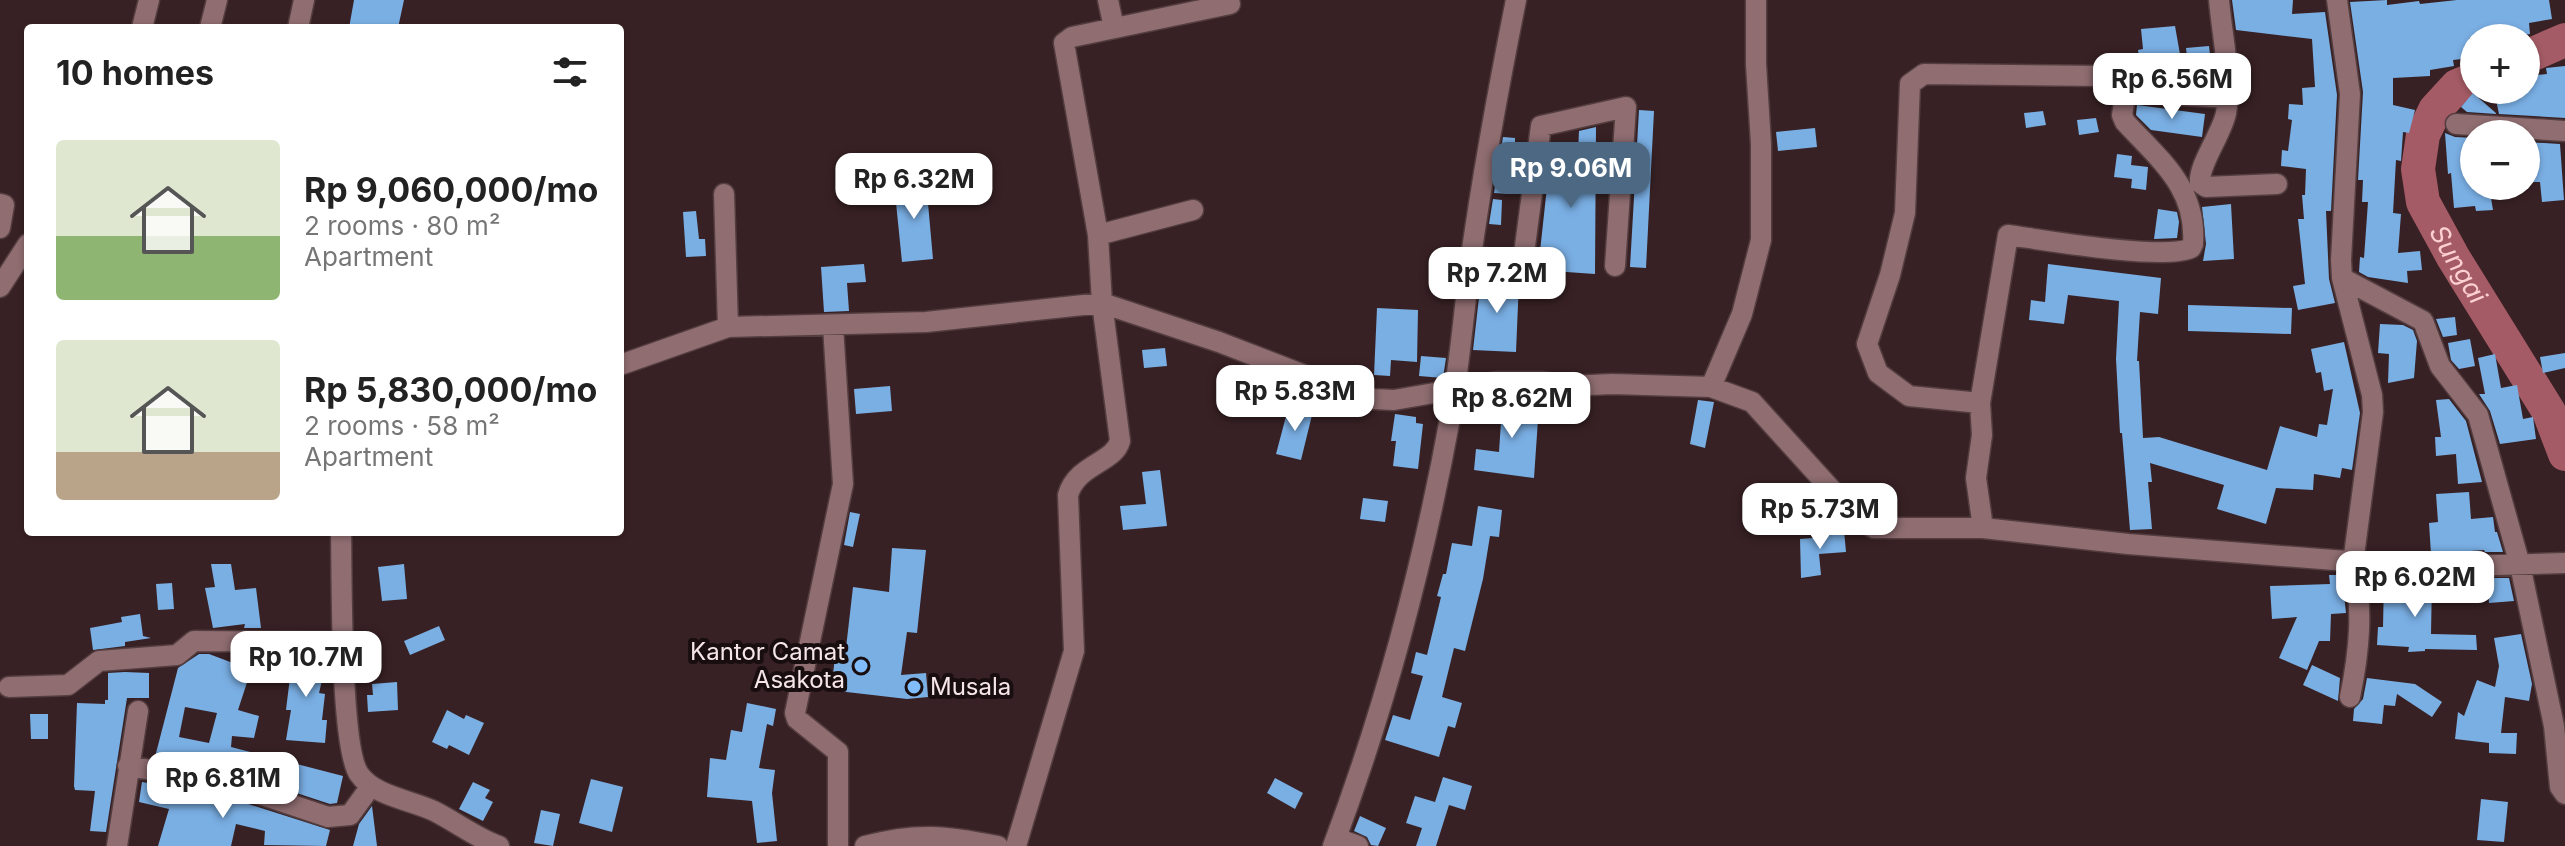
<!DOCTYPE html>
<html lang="en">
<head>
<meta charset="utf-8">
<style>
	:root { --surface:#fff; --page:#f2f2f2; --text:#222; --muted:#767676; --accent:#4c6883 }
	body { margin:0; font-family:Inter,sans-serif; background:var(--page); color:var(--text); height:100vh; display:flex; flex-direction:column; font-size:30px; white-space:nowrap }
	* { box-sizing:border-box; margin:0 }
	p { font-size:26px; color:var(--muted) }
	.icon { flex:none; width:44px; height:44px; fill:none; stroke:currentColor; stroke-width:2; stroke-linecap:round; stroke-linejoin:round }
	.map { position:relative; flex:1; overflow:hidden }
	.sheet { position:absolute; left:24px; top:24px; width:600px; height:512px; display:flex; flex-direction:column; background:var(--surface); border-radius:8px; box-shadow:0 2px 6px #0004 }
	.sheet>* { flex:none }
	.controls { position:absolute; left:2460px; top:24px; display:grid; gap:16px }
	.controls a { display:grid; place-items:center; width:80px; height:80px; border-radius:50%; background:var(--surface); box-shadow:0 2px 6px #0004; font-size:40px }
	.price { position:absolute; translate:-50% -68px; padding:0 18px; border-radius:16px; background:#fff; color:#222; font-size:26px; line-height:52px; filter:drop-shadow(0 2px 4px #0008) }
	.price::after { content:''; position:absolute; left:50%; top:48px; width:24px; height:18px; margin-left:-12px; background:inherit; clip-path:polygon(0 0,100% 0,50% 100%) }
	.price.selected { background:var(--accent); color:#fff }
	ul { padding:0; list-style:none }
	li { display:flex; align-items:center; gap:24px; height:200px; padding:0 32px }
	li span { display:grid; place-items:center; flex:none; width:224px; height:160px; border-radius:8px; color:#555 }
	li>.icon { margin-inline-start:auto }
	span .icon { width:96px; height:96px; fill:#fffc; stroke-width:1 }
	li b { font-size:34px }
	h2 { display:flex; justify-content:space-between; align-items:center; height:96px; padding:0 32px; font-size:34px }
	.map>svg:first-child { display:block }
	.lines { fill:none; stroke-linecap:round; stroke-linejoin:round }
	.river { stroke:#a45b65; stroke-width:34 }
	.building { fill:#7aafe4; fill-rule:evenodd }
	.minor-casing { stroke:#533d3f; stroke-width:23 }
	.minor { stroke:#8f6d71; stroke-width:20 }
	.poi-dot { fill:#80bdfa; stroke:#190e0f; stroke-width:3 }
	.labels { text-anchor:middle; stroke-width:8; stroke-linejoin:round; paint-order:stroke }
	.poi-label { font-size:24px; fill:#f6e6e7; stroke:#190e0f; text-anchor:end }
	.water-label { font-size:26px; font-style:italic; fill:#fccfd3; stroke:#190e0f }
</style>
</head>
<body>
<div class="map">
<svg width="2565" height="846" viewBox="0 0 2565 846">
	<rect width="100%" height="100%" fill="#382124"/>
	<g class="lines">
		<g class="river">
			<path d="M2526,57L2565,40"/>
			<path id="s1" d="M2474,79L2457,86L2435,110L2423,135L2418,169L2423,202L2453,257L2549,412L2565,454"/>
		</g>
	</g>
	<path class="building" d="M354,0H404L398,28H349Z
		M2232,0H2293L2292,14L2325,12L2337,95L2331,211H2326L2329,279L2335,303L2298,310L2293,286L2305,284L2298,219H2304L2302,195H2305L2306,169L2281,166L2282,150L2288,151L2292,120L2288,119L2289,104L2303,105L2302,88L2315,87L2312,39L2236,30Z
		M2387,0V5L2419,1L2420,4L2457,0H2549L2552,19L2529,23L2530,34L2502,38H2469L2471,58L2453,60L2454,66L2430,70V76L2393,78V105L2415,110L2409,133L2403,132L2401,161L2396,160L2393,213L2401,214L2398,253L2420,251L2422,270L2407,271L2408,283L2368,277L2359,272L2360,257L2364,258L2368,202H2362L2363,180H2358L2363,92L2350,2Z
		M2175,26L2181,60L2140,65L2138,50L2143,49L2141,29Z
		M2209,46L2213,81L2190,83L2186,48Z
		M2565,66V118L2499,114L2494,90H2526V76L2547,74L2546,68Z
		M2473,93L2497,114L2467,112L2461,107Z
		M2137,105L2205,114L2202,137L2151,130L2136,115Z
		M1639,110L1654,111L1646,268L1630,267Z
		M2043,111L2046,125L2026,128L2024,113Z
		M2096,118L2099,132L2079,135L2077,120Z
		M1596,127L1595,274L1538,270L1551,150L1578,152L1579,131Z
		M1815,128L1817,147L1778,151L1776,132Z
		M2445,133L2455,137L2474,138V186H2489L2493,210L2476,211L2475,206L2454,208L2451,173L2448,174Z
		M1503,137L1515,138V148L1525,149L1523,163L1499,162Z
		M2526,142L2560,144L2564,200L2542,202L2540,182H2526Z
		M2117,154L2132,156L2131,165L2148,167L2146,190L2131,188L2132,179L2114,177Z
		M1498,168L1510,169L1508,194L1494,193Z
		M926,181L933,259L902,262L894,183Z
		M1493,199L1502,200L1501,225L1489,224Z
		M2231,204L2234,259L2203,261L2206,244L2202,207Z
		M2158,209L2177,212L2179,222L2177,238L2154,239Z
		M696,211L699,239H705L706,256L686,257L683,212Z
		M864,264L866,282L847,283L849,311L824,312L821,267Z
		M2048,264L2161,278L2158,314L2140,312L2137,361H2139L2143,438L2159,437L2267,470L2280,426L2317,437L2319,424L2327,425L2333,389L2324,391L2321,372L2316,373L2311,349L2344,342L2360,413L2352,470L2342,468L2340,478L2314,474L2313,490L2276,488L2266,524L2217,509L2224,485L2150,463L2152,482H2148L2152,529L2130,530L2122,433H2120L2116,359L2119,301L2068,295L2064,324L2029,320L2031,300L2045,302Z
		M1482,271L1494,272L1493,280L1519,281L1516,352L1473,350Z
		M2188,305L2292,308L2291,334L2188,331Z
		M1377,308L1418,310L1417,362L1391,360L1390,376L1374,375Z
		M2455,317L2457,335L2443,337L2436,319Z
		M2380,324L2403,325L2413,330L2417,341L2414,378L2388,383L2389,354L2378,353Z
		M2470,339L2475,366L2459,369L2451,360L2448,343Z
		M1165,348L1167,366L1144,368L1142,350Z
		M2565,353V368L2543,373L2540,357Z
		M2495,354L2501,388L2517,385L2523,419L2533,417L2536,439L2500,444L2490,411L2479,394H2485L2478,358Z
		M1421,356L1446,358L1443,378L1419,376Z
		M890,386L892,411L856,414L854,389Z
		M2449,399L2466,421L2482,482L2458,484L2456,454L2436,456L2435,437H2441L2436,400Z
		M1698,400L1714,402L1705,448L1690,444Z
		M1487,401L1539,405L1534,478L1474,470L1476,449L1499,452L1501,422L1485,421Z
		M1289,405L1313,411L1301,460L1276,454Z
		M1395,414L1416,417V423L1423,424L1418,469L1393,466L1396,441H1391Z
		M1160,470L1167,526L1123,530L1120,506L1146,504L1142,472Z
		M2469,492L2471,519L2493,517L2495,532H2497L2503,552H2485L2484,550L2431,554L2429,523L2438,522L2436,494Z
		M1363,498L1388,501L1385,522L1360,519Z
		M1478,506L1502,510L1499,537L1490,536L1483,579L1465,651L1454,648L1442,697L1462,703L1455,728L1448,726L1439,757L1385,740L1393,715L1410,720L1423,676L1411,673L1416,652L1427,655L1441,597L1437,596L1443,574H1446L1452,543L1472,546Z
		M850,512L860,514L853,547L844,545Z
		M1844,530L1846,552L1819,554L1821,575L1801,578L1800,539L1825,537V532Z
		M892,548L926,550L917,633L907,632L901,675L926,673L928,697L907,699L838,691L840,676L833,675L836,647L846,648L853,587L889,592Z
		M211,564H231L235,590L256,588L261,628H244L245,624L213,628L205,588L215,587Z
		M404,564L407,599L382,601L378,567Z
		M2329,575H2342L2346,613L2331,614L2330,641H2319L2307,670L2279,658L2297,617L2272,619L2270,586L2330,584Z
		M2487,578H2509L2514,601L2489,603Z
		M2384,579L2432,580L2431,634L2476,635L2477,650L2425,649V651L2408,652L2409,647L2377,645L2378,627H2383Z
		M172,583L174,609L158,610L156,584Z
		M140,614L143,636L151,638L125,642V646L93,650L90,628L122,622L121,617Z
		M439,626L445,640L410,655L404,641Z
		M2521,634L2532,684L2529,701L2505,697L2501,733H2517L2516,754L2489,753V743L2455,739L2458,712L2464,716L2477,680L2495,687L2499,666L2494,638Z
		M199,654H209L233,663L235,654L256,655L238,710L259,716L254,738L232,736L231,747L343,776L337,803L330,804L230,771L155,757L178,668ZM185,707L217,713L209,743L179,737Z
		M289,655H311L327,659L319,693L325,694L322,720H327L325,743L286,740L291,710H286L290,677L284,676Z
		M2312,665L2340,678L2338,701L2303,685Z
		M125,672L149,673V698H127L106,832L90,831L95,791L75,790L74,786L77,703L105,704V700H108V673Z
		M2367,678L2415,684L2442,702L2432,717L2397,694L2395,706L2384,705L2382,724L2353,721L2354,709L2363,699Z
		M397,682L398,710L368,712L367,695H373L372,684Z
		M747,703L776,709L773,726L767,724L759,768L775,770L772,793L777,841L757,843L752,801L707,797L710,758L726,760L731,730L742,732Z
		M447,710L464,719L466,715L484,723L469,755L449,745L447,749L432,742Z
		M30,714H48V739H31Z
		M1443,777L1472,786L1465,810L1449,805L1436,846H1416L1422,828L1406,823L1415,796L1435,802Z
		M1275,778L1303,793L1295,809L1267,793Z
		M591,779L623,787L612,832L579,823Z
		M142,782L223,796L330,830L326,846L264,845L265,831L236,824L231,846H158L169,809L139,802Z
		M473,782L490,790L485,798L493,802L483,821L459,809Z
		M2481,799L2508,802L2504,842L2477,840Z
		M372,806L377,846H353L359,824Z
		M541,810L560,814L553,846L534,843Z
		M1360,816L1386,828L1378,846L1371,845L1367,837L1354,831Z"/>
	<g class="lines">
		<defs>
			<path id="minor" d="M1108,0L1114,28
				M2219,0C2222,36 2232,78 2226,113C2222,134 2198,165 2200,183L2206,187L2277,184
				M2337,0L2350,94L2341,260L2342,278L2372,395L2373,412L2353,563C2364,607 2359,653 2350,697
				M142,28L149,0
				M210,28L217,0
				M298,28L304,0
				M2456,124L2565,131
				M724,194L728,327
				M0,204L4,205L0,228
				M1098,235L1193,210
				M1471,257L1523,261L1541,126L1626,107L1615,266
				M2342,278L2423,321L2440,366L2478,415L2520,565L2554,726L2560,787L2565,794
				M0,287L28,244
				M833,326L843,484L795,713L797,719L838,752V846
				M620,365L728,327L926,322L1102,303L1219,342L1348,392L1373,399L1394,400L1497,382H1540L1569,386L1612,384L1711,387L1752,402L1859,520L1874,528H1983L2128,544L2424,567L2565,563
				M1711,387L1742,314L1761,240V144L1756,64V0
				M1980,403L1909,396L1878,373L1867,344L1890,275L1905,213L1910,84L1924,74L2103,76C2118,79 2120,88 2132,92L2228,98
				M1983,528L1976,478L1982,435L1980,403L2008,235C2044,240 2164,261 2191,248L2193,244C2197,188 2160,160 2125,122L2122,115L2126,90
				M341,532C342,575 340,747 359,774C374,796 411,800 434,811C456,822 476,838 499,846
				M9,687L68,685L99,661L177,655L194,641L344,642
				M128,766L226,783L328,817L350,815L371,786
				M1336,838L1358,846
				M117,846L138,711
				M865,846C918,832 946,836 998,846
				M1016,846L1074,651L1068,495C1077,464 1114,463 1120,441L1102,303L1098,235L1064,43L1072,37L1230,4
				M1333,846C1386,706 1424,561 1451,413C1460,362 1464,309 1471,257C1483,171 1499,85 1516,0"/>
		</defs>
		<use href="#minor" class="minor-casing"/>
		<use href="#minor" class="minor"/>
	</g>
	<g class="poi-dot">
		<circle cx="861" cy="666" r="8"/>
		<circle cx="914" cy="687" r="8"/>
	</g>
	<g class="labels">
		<g class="poi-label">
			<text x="845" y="660">Kantor Camat<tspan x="845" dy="28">Asakota</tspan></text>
			<text x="930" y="695" text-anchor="start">Musala</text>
		</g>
		<g class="water-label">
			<text dy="9" stroke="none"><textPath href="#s1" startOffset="218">Sungai</textPath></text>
		</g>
	</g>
</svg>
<div class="controls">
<a>+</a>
<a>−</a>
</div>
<b class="price" style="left:2172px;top:121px">Rp 6.56M</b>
<b class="price selected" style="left:1571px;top:210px">Rp 9.06M</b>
<b class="price" style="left:914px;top:221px">Rp 6.32M</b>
<b class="price" style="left:1497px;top:315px">Rp 7.2M</b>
<b class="price" style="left:1295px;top:433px">Rp 5.83M</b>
<b class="price" style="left:1512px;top:440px">Rp 8.62M</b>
<b class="price" style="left:1820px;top:551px">Rp 5.73M</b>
<b class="price" style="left:2415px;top:619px">Rp 6.02M</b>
<b class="price" style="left:306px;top:699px">Rp 10.7M</b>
<b class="price" style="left:223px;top:820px">Rp 6.81M</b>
<section class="sheet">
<h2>10 homes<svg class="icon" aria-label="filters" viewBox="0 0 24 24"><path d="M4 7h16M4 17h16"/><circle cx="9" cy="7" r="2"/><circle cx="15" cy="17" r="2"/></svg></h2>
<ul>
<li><span style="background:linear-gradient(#dfe7d0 60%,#8fb573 0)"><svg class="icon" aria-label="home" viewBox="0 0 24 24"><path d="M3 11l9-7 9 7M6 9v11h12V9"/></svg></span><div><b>Rp 9,060,000/mo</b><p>2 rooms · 80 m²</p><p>Apartment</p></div></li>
<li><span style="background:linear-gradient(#dfe7d0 70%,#b9a48a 0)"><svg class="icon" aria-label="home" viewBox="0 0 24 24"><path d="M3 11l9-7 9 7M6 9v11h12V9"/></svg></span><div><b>Rp 5,830,000/mo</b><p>2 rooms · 58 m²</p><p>Apartment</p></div></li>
</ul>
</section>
</div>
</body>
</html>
